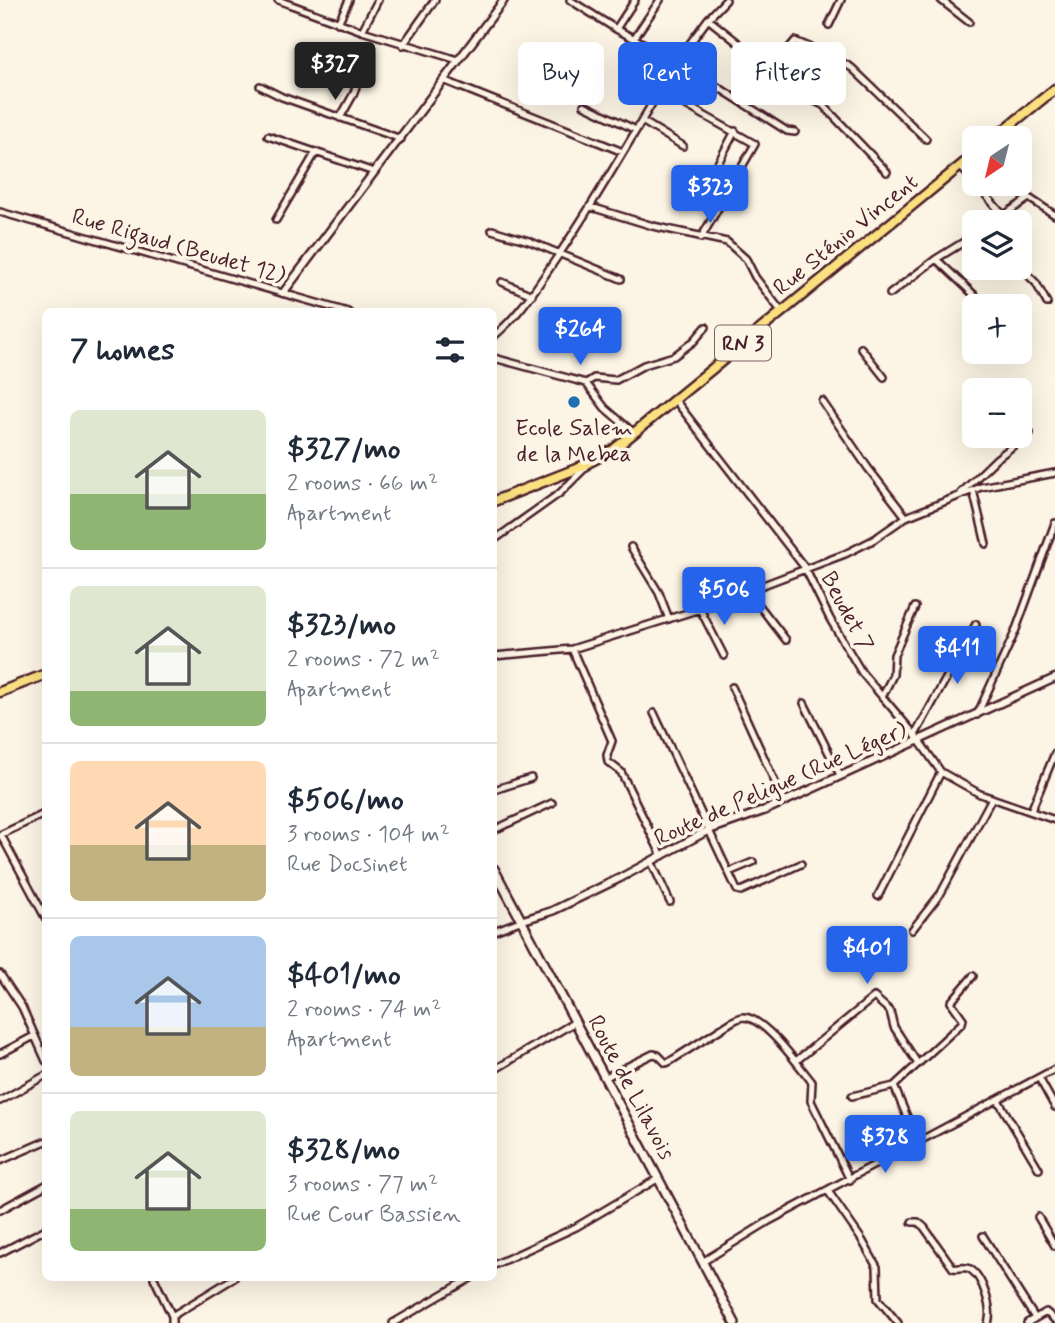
<!DOCTYPE html>
<html lang="en">
<head>
<meta charset="utf-8">
<style>
	:root { --surface:#fff; --page:#f6f6f7; --text:#1f2937; --muted:#747a83; --line:#e0e1e3; --accent:#2563eb }
	body { margin:0; font-family:Mynerve,sans-serif; background:var(--page); color:var(--text); height:100vh; display:flex; flex-direction:column; font-size:26px; white-space:nowrap }
	* { box-sizing:border-box; margin:0 }
	p { font-size:23px; color:var(--muted) }
	.icon { flex:none; width:38px; height:38px; fill:none; stroke:currentColor; stroke-width:2; stroke-linecap:round; stroke-linejoin:round }
	.map { position:relative; flex:1; overflow:hidden }
	.side { position:absolute; left:42px; top:308px; width:455px; height:973px; display:flex; flex-direction:column; background:var(--surface); border-radius:10px; box-shadow:0 7px 28px #0002 }
	.side>* { flex:none }
	.hud { position:absolute; left:518px; top:42px; width:430px; height:63px; display:flex; gap:14px }
	.needle { width:46px; rotate:215deg }
	.tools { position:absolute; left:962px; top:126px; display:grid; gap:14px }
	.tools a { display:grid; place-items:center; width:70px; height:70px; border-radius:10px; background:var(--surface); box-shadow:0 7px 28px #0002; font-size:35px }
	.price { position:absolute; translate:-50% -60px; padding:0 16px; border-radius:7px; background:var(--accent); color:#fff; font-size:23px; line-height:46px; filter:drop-shadow(0 2px 4px #0008) }
	.price::after { content:''; position:absolute; left:50%; top:42px; width:21px; height:16px; margin-left:-10px; background:inherit; clip-path:polygon(0 0,100% 0,50% 100%) }
	.price.current { background:#222; color:#fff }
	ul { padding:0; list-style:none }
	li { display:flex; align-items:center; gap:21px; height:175px; padding:0 28px }
	li+li { border-top:2px solid var(--line) }
	li span { display:grid; place-items:center; flex:none; width:196px; height:140px; border-radius:10px; color:#555 }
	li>.icon { margin-inline-start:auto }
	span .icon { width:84px; height:84px; fill:#fffc; stroke-width:1 }
	li b { font-size:30px }
	h2 { display:flex; justify-content:space-between; align-items:center; height:84px; padding:0 28px; font-size:30px }
	.chip { padding:0 24px; border-radius:10px; background:var(--surface); box-shadow:0 7px 28px #0002; font-size:24px; line-height:63px }
	.chip.current { background:var(--accent); color:#fff }
	.map>svg:first-child { display:block }
	.lines { fill:none; stroke-linecap:round; stroke-linejoin:round }
	.minor-casing { stroke:#4a1f2b; stroke-width:10 }
	.tertiary-casing { stroke:#4a1f2b; stroke-width:11 }
	.secondary-casing { stroke:#4a1f2b; stroke-width:12 }
	.primary-casing { stroke:#4a1f2b; stroke-width:13 }
	.minor { stroke:#fcf5e5; stroke-width:5 }
	.tertiary { stroke:#fcf5e5; stroke-width:6 }
	.secondary { stroke:#fcf5e5; stroke-width:7 }
	.primary { stroke:#fbe080; stroke-width:8 }
	.poi-dot { fill:#1f6fb2; stroke:#fcf5e5; stroke-width:2.5 }
	.labels { text-anchor:middle; stroke-width:7; stroke-linejoin:round; paint-order:stroke }
	.shield { fill:#fcf5e5; stroke:#7f5f63; stroke-width:2 }
	.shield-label { font-size:21px; font-weight:bold; fill:#4a1f2b }
	.street-label { font-size:23px; fill:#4a1f2b; stroke:#fcf5e5 }
	.poi-label { font-size:23px; fill:#4a1f2b; stroke:#fcf5e5 }
</style>
</head>
<body>
<div class="map">
<svg width="1055" height="1323" viewBox="0 0 1055 1323">
	<rect width="100%" height="100%" fill="#fcf5e5"/>
	<filter id="ink" filterUnits="userSpaceOnUse"><feTurbulence type="fractalNoise" baseFrequency=".0143" numOctaves="2"/><feDisplacementMap in="SourceGraphic" scale="14" xChannelSelector="R" yChannelSelector="G"/><feConvolveMatrix kernelMatrix="1 2 1 2 8 2 1 2 1" color-interpolation-filters="sRGB"/></filter>
	<g filter="url(#ink)">
		<g class="lines">
			<defs>
				<path id="minor" d="M278,0L362,31L458,60
					M726,0L708,19L677,61L787,131L795,132
					M941,0L969,22
					M708,19L808,98L823,105L887,172
					M338,23L349,0
					M829,25L841,0
					M616,29L635,0
					M362,31L378,0
					M635,37L660,0
					M403,45L435,0
					M772,69L795,41L831,56L852,68L926,139
					M443,80L623,152
					M260,86L282,97L401,139
					M659,90L755,144L701,238
					M584,105L636,130
					M340,118L353,95L361,73
					M642,121L683,146
					M268,136L374,172
					M717,165L735,131
					M960,166L975,183
					M976,184L1004,216
					M591,207L653,226L727,242L746,259L755,277L781,311
					M0,212L348,312
					M276,220L316,152
					M994,222L1029,198L1055,215
					M492,230L529,241L621,279
					M975,235L936,259L986,306
					M1020,267L1036,283L1047,303
					M502,282L532,295
					M890,294L936,259
					M494,336C521,314 540,282 560,253C602,191 639,125 677,61L616,29L570,0
					M861,348L884,377
					M494,358L586,383L605,408L634,433
					M586,383L594,378L616,380L644,365L674,356L694,341L706,327
					M675,400L805,568L830,619L862,673L915,735L941,772L980,794L1055,820
					M822,401L868,468L906,517
					M973,490L986,544
					M961,493L996,459L1030,433
					M494,540L560,493L587,466
					M631,547L659,593L669,619
					M748,591L786,640
					M700,609L724,656
					M572,649L612,741L607,755L608,762L621,772L662,856
					M494,656L572,649L700,609L845,554L873,540L906,517L981,487L1055,473
					M732,687L784,802
					M882,697L893,675L894,655L915,607
					M804,703L840,775
					M654,713L737,890L741,891L801,864
					M977,715L1015,632L1055,523
					M915,735L976,624
					M494,790L531,778
					M1031,811L1055,753
					M494,830L552,803
					M0,835L46,813
					M1,835L46,919
					M651,861L670,902
					M729,872L753,862
					M878,896L941,772
					M912,930L941,893L992,798
					M494,931L520,921
					M0,974L22,1007L46,1061
					M0,1054L34,1036
					M796,1061L874,997L890,1011L894,1027L918,1064
					M494,1070L575,1022
					M604,1078L653,1054L658,1055L666,1063L669,1062L733,1021C737,1019 740,1017 744,1017C765,1018 799,1066 812,1082L811,1101L850,1180
					M1039,1078L1055,1107
					M852,1096L894,1086
					M998,1100L1039,1169
					M0,1101L46,1075
					M918,1143L894,1086L962,1023L963,1019L951,1002L973,976
					M0,1161L46,1141
					M828,1191L862,1240L877,1267L878,1299L898,1323
					M0,1210L46,1185
					M1038,1217L1055,1246
					M912,1222H918L924,1227L953,1268C958,1269 966,1266 970,1269C983,1277 993,1310 988,1323
					M983,1236L1035,1318
					M0,1253L46,1229
					M704,1261L769,1221L1055,1069
					M494,1265L576,1227L659,1178
					M154,1278L172,1316V1323
					M172,1316L234,1278
					M393,1323L471,1278
					M1027,1323L1046,1312L1055,1320"/>
				<path id="tertiary" d="M283,293L504,0
					M520,921L552,911L620,878L709,830L766,810L1055,678"/>
				<path id="secondary" d="M494,869L735,1323"/>
				<path id="primary" d="M994,138L1055,89
					M494,501L576,469L613,450L975,154
					M0,692L46,674"/>
			</defs>
			<use href="#minor" class="minor-casing"/>
			<use href="#tertiary" class="tertiary-casing"/>
			<use href="#secondary" class="secondary-casing"/>
			<use href="#primary" class="primary-casing"/>
			<use href="#minor" class="minor"/>
			<use href="#tertiary" class="tertiary"/>
			<use href="#secondary" class="secondary"/>
			<use href="#primary" class="primary"/>
		</g>
	</g>
	<circle class="poi-dot" cx="574" cy="402" r="7"/>
	<g class="labels">
		<rect class="shield" x="715" y="325.5" width="56" height="35" rx="5"/>
		<g class="shield-label">
			<text x="743" y="350">RN 3</text>
		</g>
		<g class="street-label">
			<text transform="translate(845 234) rotate(-39)" y="8">Rue Sténio Vincent</text>
			<text transform="translate(179 245) rotate(16)" y="8">Rue Rigaud (Beudet 12)</text>
			<text transform="translate(848 611) rotate(62)" y="8">Beudet 7</text>
			<text transform="translate(780 783) rotate(-24)" y="8">Route de Peligue (Rue Léger)</text>
			<text transform="translate(632 1087) rotate(62)" y="8">Route de Lilavois</text>
		</g>
		<g class="poi-label">
			<text x="574" y="435">Ecole Salem<tspan x="574" dy="26">de la Mebea</tspan></text>
		</g>
	</g>
</svg>
<div class="tools">
<a><svg class="needle" viewBox="-14 -14 28 28"><path d="M0-13l5 13h-10z" fill="#e53935"/><path d="M0 13l5-13h-10z" fill="#747a83"/></svg></a>
<a><svg class="icon" aria-label="layers" viewBox="0 0 24 24"><path d="M12 4l9 5-9 5-9-5zM3 14l9 5 9-5"/></svg></a>
<a>+</a>
<a>−</a>
</div>
<b class="price current" style="left:335px;top:102px">$327</b>
<b class="price" style="left:710px;top:225px">$323</b>
<b class="price" style="left:580px;top:367px">$264</b>
<b class="price" style="left:724px;top:627px">$506</b>
<b class="price" style="left:957px;top:686px">$411</b>
<b class="price" style="left:867px;top:986px">$401</b>
<b class="price" style="left:885px;top:1175px">$328</b>
<div class="hud">
<a class="chip">Buy</a>
<a class="chip current">Rent</a>
<a class="chip">Filters</a>
</div>
<section class="side">
<h2>7 homes<svg class="icon" aria-label="filters" viewBox="0 0 24 24"><path d="M4 7h16M4 17h16"/><circle cx="9" cy="7" r="2"/><circle cx="15" cy="17" r="2"/></svg></h2>
<ul>
<li><span style="background:linear-gradient(#dfe7d0 60%,#8fb573 0)"><svg class="icon" aria-label="home" viewBox="0 0 24 24"><path d="M3 11l9-7 9 7M6 9v11h12V9"/></svg></span><div><b>$327/mo</b><p>2 rooms · 66 m²</p><p>Apartment</p></div></li>
<li><span style="background:linear-gradient(#dfe7d0 75%,#8fb573 0)"><svg class="icon" aria-label="home" viewBox="0 0 24 24"><path d="M3 11l9-7 9 7M6 9v11h12V9"/></svg></span><div><b>$323/mo</b><p>2 rooms · 72 m²</p><p>Apartment</p></div></li>
<li><span style="background:linear-gradient(#ffd9b3 60%,#c2b280 0)"><svg class="icon" aria-label="home" viewBox="0 0 24 24"><path d="M3 11l9-7 9 7M6 9v11h12V9"/></svg></span><div><b>$506/mo</b><p>3 rooms · 104 m²</p><p>Rue Docsinet</p></div></li>
<li><span style="background:linear-gradient(#a9c7e8 65%,#c2b280 0)"><svg class="icon" aria-label="home" viewBox="0 0 24 24"><path d="M3 11l9-7 9 7M6 9v11h12V9"/></svg></span><div><b>$401/mo</b><p>2 rooms · 74 m²</p><p>Apartment</p></div></li>
<li><span style="background:linear-gradient(#dfe7d0 70%,#8fb573 0)"><svg class="icon" aria-label="home" viewBox="0 0 24 24"><path d="M3 11l9-7 9 7M6 9v11h12V9"/></svg></span><div><b>$328/mo</b><p>3 rooms · 77 m²</p><p>Rue Cour Bassien</p></div></li>
</ul>
</section>
</div>
</body>
</html>
